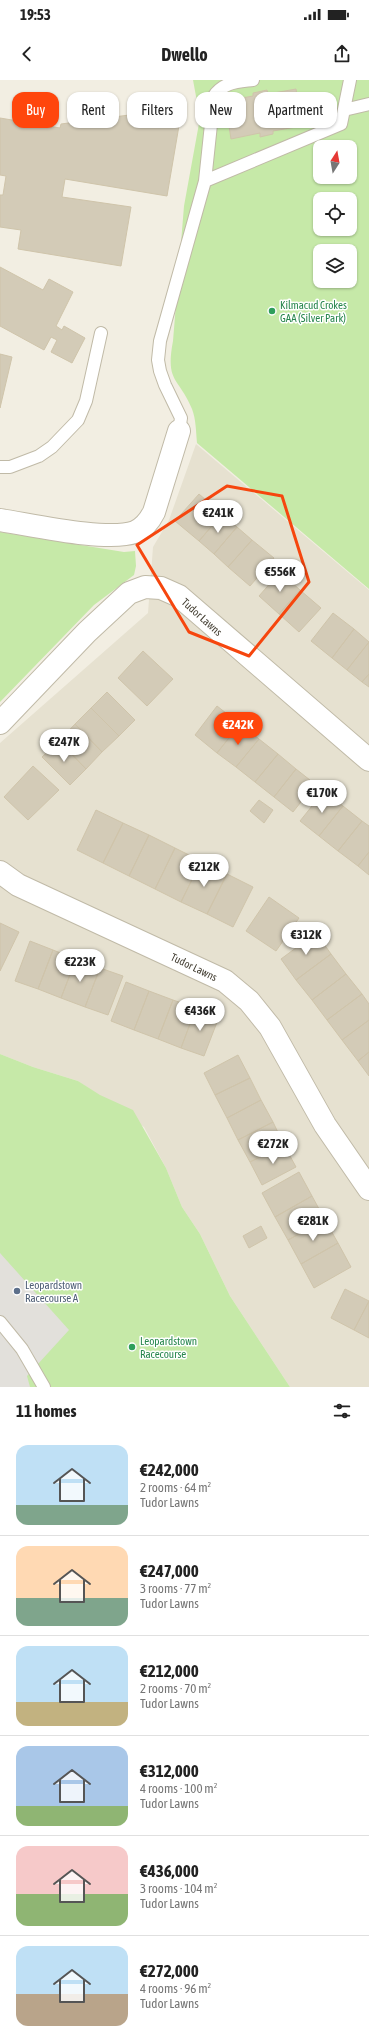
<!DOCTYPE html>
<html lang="en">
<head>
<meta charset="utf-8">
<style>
	:root { --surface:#fff; --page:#f6f6f6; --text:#222; --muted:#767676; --line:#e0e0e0; --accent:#ff460c }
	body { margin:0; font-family:"Asap Condensed",sans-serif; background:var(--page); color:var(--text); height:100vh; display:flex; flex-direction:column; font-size:15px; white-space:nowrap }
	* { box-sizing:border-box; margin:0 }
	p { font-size:13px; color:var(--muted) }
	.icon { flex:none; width:22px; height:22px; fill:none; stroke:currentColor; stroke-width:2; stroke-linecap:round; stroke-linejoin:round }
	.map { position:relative; height:1307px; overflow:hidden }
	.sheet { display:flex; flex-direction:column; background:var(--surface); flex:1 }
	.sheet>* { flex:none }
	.guide { position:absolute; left:12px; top:12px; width:345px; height:36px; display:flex; gap:8px }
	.needle { width:26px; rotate:11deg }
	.tools { position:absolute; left:313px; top:60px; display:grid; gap:8px }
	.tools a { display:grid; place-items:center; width:44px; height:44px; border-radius:8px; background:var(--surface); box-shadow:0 1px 3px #0004; font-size:20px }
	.price { position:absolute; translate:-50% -34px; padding:0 9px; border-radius:14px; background:#fff; color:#222; font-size:13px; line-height:26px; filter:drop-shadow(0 1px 2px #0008) }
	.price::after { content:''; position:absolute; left:50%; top:24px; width:12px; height:9px; margin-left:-6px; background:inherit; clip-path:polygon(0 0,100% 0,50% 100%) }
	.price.selected { background:var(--accent); color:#fff }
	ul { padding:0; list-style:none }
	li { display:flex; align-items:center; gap:12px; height:100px; padding:0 16px }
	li+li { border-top:1px solid var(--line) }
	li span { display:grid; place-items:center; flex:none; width:112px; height:80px; border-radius:12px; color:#555 }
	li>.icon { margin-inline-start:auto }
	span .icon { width:48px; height:48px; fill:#fffc; stroke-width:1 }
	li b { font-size:17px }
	h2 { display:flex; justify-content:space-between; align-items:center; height:48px; padding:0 16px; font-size:17px }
	.tag { padding:0 14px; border-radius:12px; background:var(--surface); box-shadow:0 1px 3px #0004; font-size:14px; line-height:36px }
	.tag.selected { background:var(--accent); color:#fff }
	.status { display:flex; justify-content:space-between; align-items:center; height:28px; padding:0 20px; background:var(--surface); direction:ltr }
	.status svg { height:11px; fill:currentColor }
	header { display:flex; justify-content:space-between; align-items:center; height:52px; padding:0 16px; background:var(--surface); font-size:18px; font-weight:700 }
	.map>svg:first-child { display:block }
	.residential { fill:#e6e1d0 }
	.green { fill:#c6e9a8; fill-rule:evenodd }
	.parking { fill:#e2e0db }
	.building { fill:#d3cbb7; stroke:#cfc4aa }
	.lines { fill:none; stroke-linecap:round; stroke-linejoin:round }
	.service-casing { stroke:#c0baa7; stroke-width:14 }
	.minor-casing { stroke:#c0baa7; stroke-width:24 }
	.service { stroke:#fff; stroke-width:12 }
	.minor { stroke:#fff; stroke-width:22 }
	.marked { fill:none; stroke:#f6460e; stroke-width:3; stroke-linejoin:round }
	.leisure-dot { fill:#2e9e5b; stroke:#fff; stroke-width:1.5 }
	.service-dot { fill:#5c6f8a; stroke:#fff; stroke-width:1.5 }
	.labels { text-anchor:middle; stroke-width:3; stroke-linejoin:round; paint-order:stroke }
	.leisure-label { font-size:11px; fill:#27864d; stroke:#fff; text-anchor:start }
	.street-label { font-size:11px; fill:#433e32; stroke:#fff }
	.service-label { font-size:11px; fill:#4e5e75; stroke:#fff; text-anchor:start }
</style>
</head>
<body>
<div class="status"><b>19:53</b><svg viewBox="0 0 49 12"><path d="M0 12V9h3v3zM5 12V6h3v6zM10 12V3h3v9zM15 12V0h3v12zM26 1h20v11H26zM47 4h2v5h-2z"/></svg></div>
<header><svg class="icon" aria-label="back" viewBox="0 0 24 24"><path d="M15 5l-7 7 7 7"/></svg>Dwello<svg class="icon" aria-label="share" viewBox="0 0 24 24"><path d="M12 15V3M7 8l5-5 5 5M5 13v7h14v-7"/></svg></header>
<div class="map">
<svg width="369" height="1307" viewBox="0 0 369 1307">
	<rect width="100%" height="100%" fill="#f2eee2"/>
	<path class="residential" d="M196,364L369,510V1307H290L230,1216L200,1154L182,1127L166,1088L144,1047L78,1001L33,987L0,974V663L148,533L153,467L169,440Z"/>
	<path class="green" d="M193,0H369V509L197,363C196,352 196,339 192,329C179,297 165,303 173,261L184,126L200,38ZM320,67H350V97H320ZM320,119H350V149H320ZM320,171H350V201H320Z
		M0,452L124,472L135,471L136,486L134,495L94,525L0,622Z
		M0,974L33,987L78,1001L100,1015L133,1030L166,1088L182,1127L200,1154L230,1216L290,1307H0Z"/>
	<path class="parking" d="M0,1173L69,1250L27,1296L30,1307H0Z"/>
	<path class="building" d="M296,9L302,46L273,51V54L260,57V53L231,59L225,21L253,16V13L267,10L268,14Z
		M182,28L167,116L65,99L62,117L131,127L121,186L18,169L21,150L0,147V115H3L6,96L0,95V38L60,48L61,44Z
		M0,187L43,210L49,199L73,212L56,246L62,250L64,246L85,258L72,283L51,272L57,260L51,257L44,270L0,246Z
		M0,274L12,277L0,328Z
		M199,414L222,434L199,461L175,441Z
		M222,434L237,447L214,474L199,461Z
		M237,447L252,460L228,487L214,474Z
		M252,460L274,478L250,506L228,487Z
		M280,492L300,510L279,534L259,516Z
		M300,510L321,528L299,552L279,534Z
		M333,533L354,549L332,578L311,561Z
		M354,549L369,562L347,590L332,578Z
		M369,562V594L362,602L347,590Z
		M143,571L173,599L147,626L118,598Z
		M369,594V607L362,602Z
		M107,612L135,640L119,656L91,628Z
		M217,626L240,644L217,673L195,655Z
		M91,628L119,656L102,672L75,644Z
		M75,644L102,672L86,689L59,661Z
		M240,644L259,659L236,687L217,673Z
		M259,659L278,674L255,702L236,687Z
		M59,661L86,689L70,705L42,677Z
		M278,674L296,689L274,717L255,702Z
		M33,686L59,710L28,740L4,717Z
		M296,689L315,704L293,732L274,717Z
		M324,711L343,726L319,756L300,741Z
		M259,720L273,730L264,743L250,731Z
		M343,726L362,741L338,771L319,756Z
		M96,730L123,743L103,783L77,770Z
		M362,741L369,746V772L358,786L338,771Z
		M123,743L149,755L129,796L103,783Z
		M149,755L175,768L155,809L129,796Z
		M175,768L201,781L181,822L155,809Z
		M369,772V795L358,786Z
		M201,781L227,794L207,834L181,822Z
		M227,794L253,807L233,847L207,834Z
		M269,817L299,838L276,871L246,851Z
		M0,843L19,852L0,891Z
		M316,853L331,874L296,900L281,879Z
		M30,861L53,870L38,909L15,901Z
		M53,870L76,879L61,918L38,909Z
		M331,874L346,894L312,920L296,900Z
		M76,879L100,888L85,927L61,918Z
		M100,888L123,896L108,935L85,927Z
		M346,894L362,914L327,940L312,920Z
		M126,902L149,911L134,950L111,941Z
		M149,911L173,920L158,959L134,950Z
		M362,914L369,924V940L342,960L327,940Z
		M173,920L196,928L181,968L158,959Z
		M196,928L219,937L204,976L181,968Z
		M369,940V972L358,981L342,960Z
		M369,972V996L358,981Z
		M238,975L250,998L215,1015L204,993Z
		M250,998L261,1020L227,1038L215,1015Z
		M261,1020L273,1042L238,1060L227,1038Z
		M273,1042L284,1065L250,1082L238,1060Z
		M284,1065L296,1087L262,1105L250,1082Z
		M299,1092L312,1116L275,1137L262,1113Z
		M312,1116L325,1140L288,1160L275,1137Z
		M325,1140L338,1163L301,1184L288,1160Z
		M261,1146L267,1158L249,1168L243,1156Z
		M338,1163L351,1187L314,1208L301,1184Z
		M345,1209L369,1221L354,1250L331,1238Z
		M369,1221V1258L354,1250Z"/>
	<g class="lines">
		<defs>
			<path id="service" d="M344,30L369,24
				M205,101L341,44L350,0
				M179,351L181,338L165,305L160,291L158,280L160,261L205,101L214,16C223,2 238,2 253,0
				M0,387H10L39,376L52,367L78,340L86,321L101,253
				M0,1242L22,1269L44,1307"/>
			<path id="minor" d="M0,440C33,445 107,462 135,452C144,448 150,440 154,432L179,351
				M0,643L87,552L129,513L145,507L161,508L179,516L369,680
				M0,792L18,805L225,901L249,921L270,947L325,1045L369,1109"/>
		</defs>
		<use href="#service" class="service-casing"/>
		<use href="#minor" class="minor-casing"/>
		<use href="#service" class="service"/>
		<use href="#minor" class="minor"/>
	</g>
	<path class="marked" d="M227,406L282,416L309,502L249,576L189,552L137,465Z"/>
	<g class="leisure-dot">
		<circle cx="272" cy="231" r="4"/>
		<circle cx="132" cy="1267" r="4"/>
	</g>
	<circle class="service-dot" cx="17" cy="1211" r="4"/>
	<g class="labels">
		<g class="leisure-label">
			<text x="280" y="229">Kilmacud Crokes<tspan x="280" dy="13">GAA (Silver Park)</tspan></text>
			<text x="140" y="1265">Leopardstown<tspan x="140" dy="13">Racecourse</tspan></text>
		</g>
		<g class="street-label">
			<text transform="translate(202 537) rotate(42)" y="4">Tudor Lawns</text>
			<text transform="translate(194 887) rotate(26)" y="4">Tudor Lawns</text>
		</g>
		<g class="service-label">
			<text x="25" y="1209">Leopardstown<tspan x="25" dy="13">Racecourse A</tspan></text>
		</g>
	</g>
</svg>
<div class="tools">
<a><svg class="needle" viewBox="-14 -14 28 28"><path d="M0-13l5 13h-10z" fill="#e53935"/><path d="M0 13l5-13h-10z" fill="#767676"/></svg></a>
<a><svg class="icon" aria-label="locate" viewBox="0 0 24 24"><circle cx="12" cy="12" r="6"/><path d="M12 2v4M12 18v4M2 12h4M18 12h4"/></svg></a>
<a><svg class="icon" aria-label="layers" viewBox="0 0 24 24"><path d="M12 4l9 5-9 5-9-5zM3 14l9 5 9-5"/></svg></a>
</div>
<b class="price" style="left:218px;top:454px">€241K</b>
<b class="price" style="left:280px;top:513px">€556K</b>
<b class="price selected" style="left:238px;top:666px">€242K</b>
<b class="price" style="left:64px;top:683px">€247K</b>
<b class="price" style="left:322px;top:734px">€170K</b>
<b class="price" style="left:204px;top:808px">€212K</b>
<b class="price" style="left:306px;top:876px">€312K</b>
<b class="price" style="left:80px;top:903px">€223K</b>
<b class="price" style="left:200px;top:952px">€436K</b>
<b class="price" style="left:273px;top:1085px">€272K</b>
<b class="price" style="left:313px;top:1162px">€281K</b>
<div class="guide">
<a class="tag selected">Buy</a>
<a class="tag">Rent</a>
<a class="tag">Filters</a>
<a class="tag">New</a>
<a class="tag">Apartment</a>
</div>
</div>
<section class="sheet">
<h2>11 homes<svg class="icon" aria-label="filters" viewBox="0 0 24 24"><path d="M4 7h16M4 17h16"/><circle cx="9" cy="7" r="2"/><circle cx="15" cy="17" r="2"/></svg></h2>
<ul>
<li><span style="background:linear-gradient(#bfe0f5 75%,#7fa58c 0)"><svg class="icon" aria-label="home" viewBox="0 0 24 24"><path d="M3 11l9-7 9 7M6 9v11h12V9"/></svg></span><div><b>€242,000</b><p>2 rooms · 64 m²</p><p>Tudor Lawns</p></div></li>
<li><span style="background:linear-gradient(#ffd9b3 65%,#7fa58c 0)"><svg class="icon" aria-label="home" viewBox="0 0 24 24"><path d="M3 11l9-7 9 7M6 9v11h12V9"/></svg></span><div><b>€247,000</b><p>3 rooms · 77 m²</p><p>Tudor Lawns</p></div></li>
<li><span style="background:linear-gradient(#bfe0f5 70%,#c2b280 0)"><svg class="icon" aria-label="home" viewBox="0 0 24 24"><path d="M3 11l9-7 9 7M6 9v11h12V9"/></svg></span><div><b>€212,000</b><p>2 rooms · 70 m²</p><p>Tudor Lawns</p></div></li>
<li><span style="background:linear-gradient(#a9c7e8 75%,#8fb573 0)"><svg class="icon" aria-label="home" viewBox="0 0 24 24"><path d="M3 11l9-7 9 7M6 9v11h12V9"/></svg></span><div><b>€312,000</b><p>4 rooms · 100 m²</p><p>Tudor Lawns</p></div></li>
<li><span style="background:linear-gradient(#f6c9c9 60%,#8fb573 0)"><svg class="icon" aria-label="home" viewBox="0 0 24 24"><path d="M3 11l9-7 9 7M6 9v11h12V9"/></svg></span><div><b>€436,000</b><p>3 rooms · 104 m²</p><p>Tudor Lawns</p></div></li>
<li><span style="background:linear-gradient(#bfe0f5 60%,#b9a48a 0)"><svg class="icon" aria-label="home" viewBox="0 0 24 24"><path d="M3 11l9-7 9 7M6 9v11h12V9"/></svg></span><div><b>€272,000</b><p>4 rooms · 96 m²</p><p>Tudor Lawns</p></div></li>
</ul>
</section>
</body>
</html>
